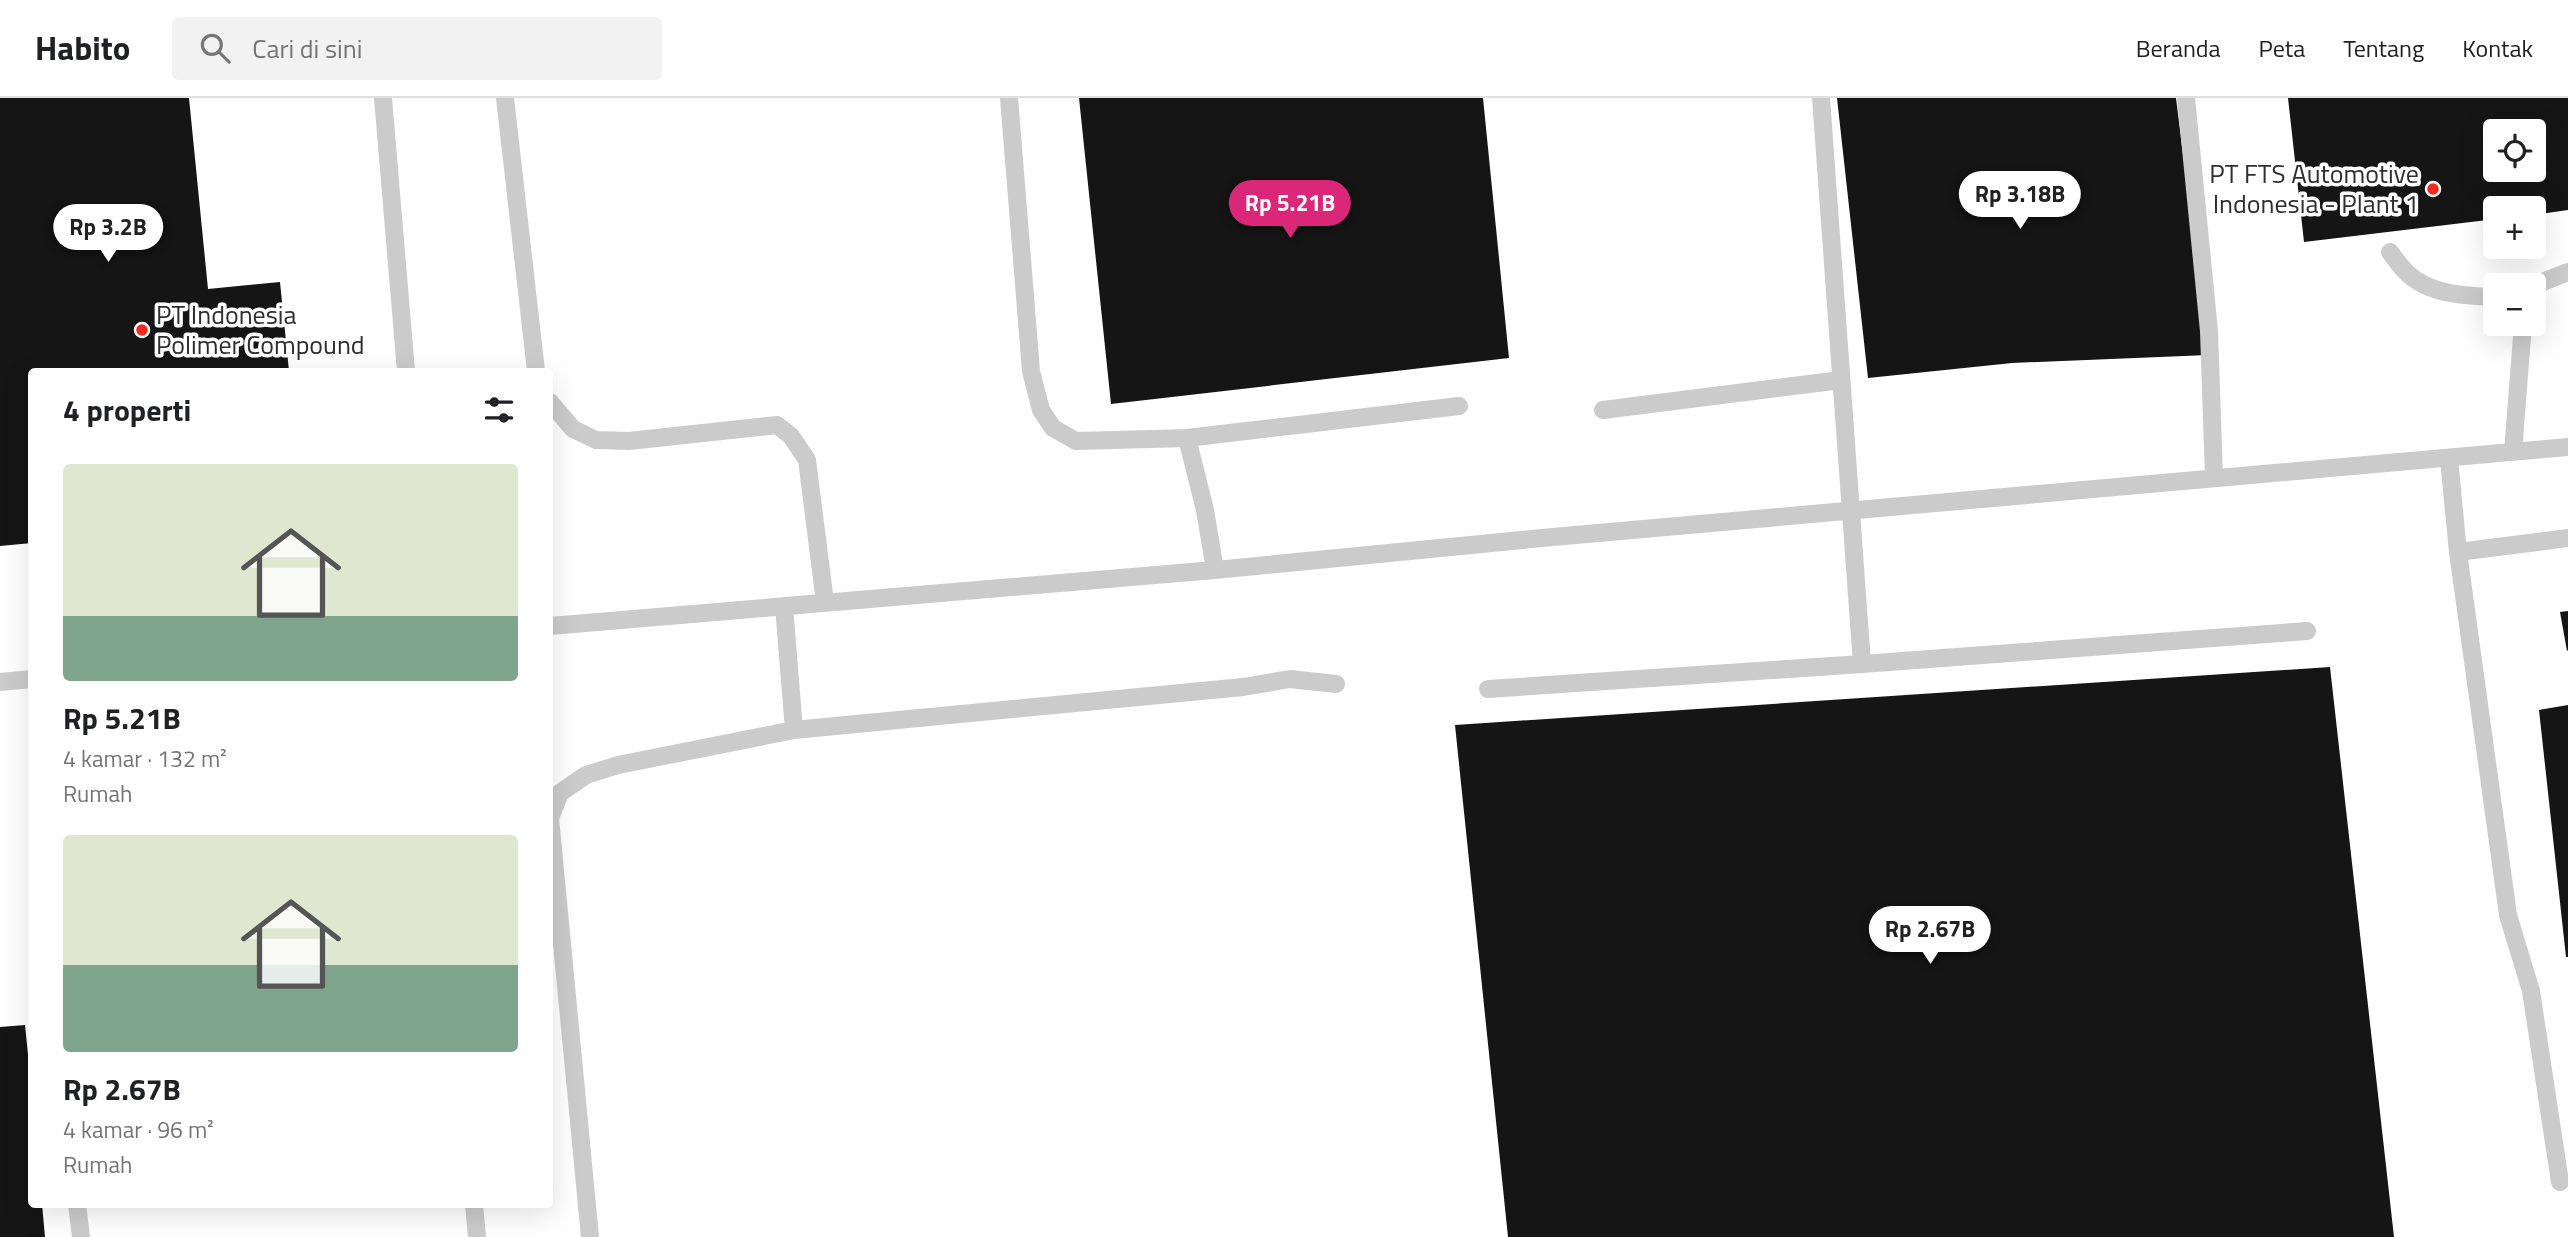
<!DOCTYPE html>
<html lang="id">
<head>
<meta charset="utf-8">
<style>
	:root { --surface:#fff; --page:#f2f2f2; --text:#202124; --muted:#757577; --line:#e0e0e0; --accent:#db2777 }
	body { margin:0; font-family:"Titillium Web",sans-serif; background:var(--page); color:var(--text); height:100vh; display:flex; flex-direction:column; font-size:26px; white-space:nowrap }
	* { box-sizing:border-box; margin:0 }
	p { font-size:23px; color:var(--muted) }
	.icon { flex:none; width:38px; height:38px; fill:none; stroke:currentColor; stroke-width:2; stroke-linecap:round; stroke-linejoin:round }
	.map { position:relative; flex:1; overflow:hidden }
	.side { position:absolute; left:28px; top:270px; width:525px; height:840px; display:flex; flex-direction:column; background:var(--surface); border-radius:7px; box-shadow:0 7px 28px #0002 }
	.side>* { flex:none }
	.buttons { position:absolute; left:2483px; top:21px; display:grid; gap:14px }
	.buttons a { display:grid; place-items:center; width:63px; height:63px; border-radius:7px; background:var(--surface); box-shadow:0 7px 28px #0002; font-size:35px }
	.price { position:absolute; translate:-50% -60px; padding:0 16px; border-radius:24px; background:#fff; color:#222; font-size:23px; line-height:46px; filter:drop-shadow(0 2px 4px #0008) }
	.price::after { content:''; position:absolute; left:50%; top:42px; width:21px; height:16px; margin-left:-10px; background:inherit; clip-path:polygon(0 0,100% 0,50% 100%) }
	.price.active { background:var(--accent); color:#fff }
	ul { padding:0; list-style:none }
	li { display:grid; align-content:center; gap:14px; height:371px; padding:0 35px }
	li span { display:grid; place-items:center; height:217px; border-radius:7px; color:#555 }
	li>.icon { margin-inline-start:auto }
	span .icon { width:126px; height:126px; fill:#fffc; stroke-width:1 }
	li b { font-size:30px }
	h2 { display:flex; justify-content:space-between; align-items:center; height:84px; padding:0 35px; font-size:30px }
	header { display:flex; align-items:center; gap:42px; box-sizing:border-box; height:98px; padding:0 35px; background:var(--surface); border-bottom:2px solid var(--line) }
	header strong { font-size:33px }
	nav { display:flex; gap:38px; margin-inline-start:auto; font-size:24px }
	.search { width:490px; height:63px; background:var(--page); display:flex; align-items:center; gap:18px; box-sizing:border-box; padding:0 24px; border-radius:7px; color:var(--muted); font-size:26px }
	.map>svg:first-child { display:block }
	.building { fill:#151515; fill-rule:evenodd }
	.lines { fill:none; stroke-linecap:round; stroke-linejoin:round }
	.service { stroke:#cbcbcb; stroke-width:18 }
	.poi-dot { fill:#f6271e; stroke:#fff; stroke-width:2.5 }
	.labels { text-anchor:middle; stroke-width:7; stroke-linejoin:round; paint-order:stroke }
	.poi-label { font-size:26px; fill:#2e2e2e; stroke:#fff; text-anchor:end }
</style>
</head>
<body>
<header>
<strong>Habito</strong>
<div class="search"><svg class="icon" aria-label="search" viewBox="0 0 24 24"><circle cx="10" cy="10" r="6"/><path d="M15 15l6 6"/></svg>Cari di sini</div>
<nav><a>Beranda</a><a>Peta</a><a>Tentang</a><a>Kontak</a></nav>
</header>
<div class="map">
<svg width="2568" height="1139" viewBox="0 0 2568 1139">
	<rect width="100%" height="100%" fill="#fff"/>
	<path class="building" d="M0,0H189L208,191L280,184L289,273H32V445L0,448Z
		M1079,0H1483L1509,260L1111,306Z
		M1837,0H2176L2208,257L2012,265L1868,280Z
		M2288,0H2568V112L2534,117V110H2496V121L2304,144ZM2496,33H2534V72H2496Z
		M2568,513V552L2567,553L2560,514Z
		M2330,569L2394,1139H1508L1455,627Z
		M2568,607V859H2566L2539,612Z
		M25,927L32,996V1106H42L45,1139H0V929Z"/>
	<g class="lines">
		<path class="service" d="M383,0L406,273
			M505,0L536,273
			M1009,0L1031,273L1041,312L1053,330L1076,343L1187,340
			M2186,0L2209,233L2214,380
			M2390,154C2395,161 2401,169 2407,175C2430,197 2466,198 2496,199
			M2534,191L2540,185L2568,174
			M550,304L573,331L596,342L629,343L777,327L791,338L807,362L825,504
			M1603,312L1841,282
			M2513,354L2523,226
			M2449,361L2458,454L2508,817L2531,893L2560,1084
			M2458,454L2568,440
			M1215,472L1205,412L1187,340L1459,308
			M550,528L1215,472L1553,439L2568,349
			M1862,566L2307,533
			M0,584L32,581
			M1488,591L1862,566L1821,0
			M794,632L1243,589L1290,581L1336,586
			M77,1106L81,1139
			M474,1106L477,1139
			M590,1139L550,720L560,695L586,677L618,667L794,632L784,508"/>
	</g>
	<g class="poi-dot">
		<circle cx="2433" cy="91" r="7"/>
		<circle cx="142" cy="232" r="7"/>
	</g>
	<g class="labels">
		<g class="poi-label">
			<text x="2419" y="85">PT FTS Automotive<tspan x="2419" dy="30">Indonesia - Plant 1</tspan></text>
			<text x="156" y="226" text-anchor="start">PT Indonesia<tspan x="156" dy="30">Polimer Compound</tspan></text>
		</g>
	</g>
</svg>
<div class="buttons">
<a><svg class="icon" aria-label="locate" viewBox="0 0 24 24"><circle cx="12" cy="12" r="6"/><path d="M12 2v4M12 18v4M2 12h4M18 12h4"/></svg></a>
<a>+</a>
<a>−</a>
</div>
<b class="price" style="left:2020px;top:133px">Rp 3.18B</b>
<b class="price active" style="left:1290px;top:142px">Rp 5.21B</b>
<b class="price" style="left:108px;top:166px">Rp 3.2B</b>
<b class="price" style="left:1930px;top:868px">Rp 2.67B</b>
<section class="side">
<h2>4 properti<svg class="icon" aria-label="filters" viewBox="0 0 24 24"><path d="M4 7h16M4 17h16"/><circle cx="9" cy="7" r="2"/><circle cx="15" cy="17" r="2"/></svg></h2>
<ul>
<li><span style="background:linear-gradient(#dfe7d0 70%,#7fa58c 0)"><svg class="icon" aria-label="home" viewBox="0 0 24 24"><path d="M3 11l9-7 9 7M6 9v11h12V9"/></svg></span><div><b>Rp 5.21B</b><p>4 kamar · 132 m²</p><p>Rumah</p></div></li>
<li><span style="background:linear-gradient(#dfe7d0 60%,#7fa58c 0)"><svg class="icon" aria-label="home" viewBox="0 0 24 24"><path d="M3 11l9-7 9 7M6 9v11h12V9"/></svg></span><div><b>Rp 2.67B</b><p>4 kamar · 96 m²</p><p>Rumah</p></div></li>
</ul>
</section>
</div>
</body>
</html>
